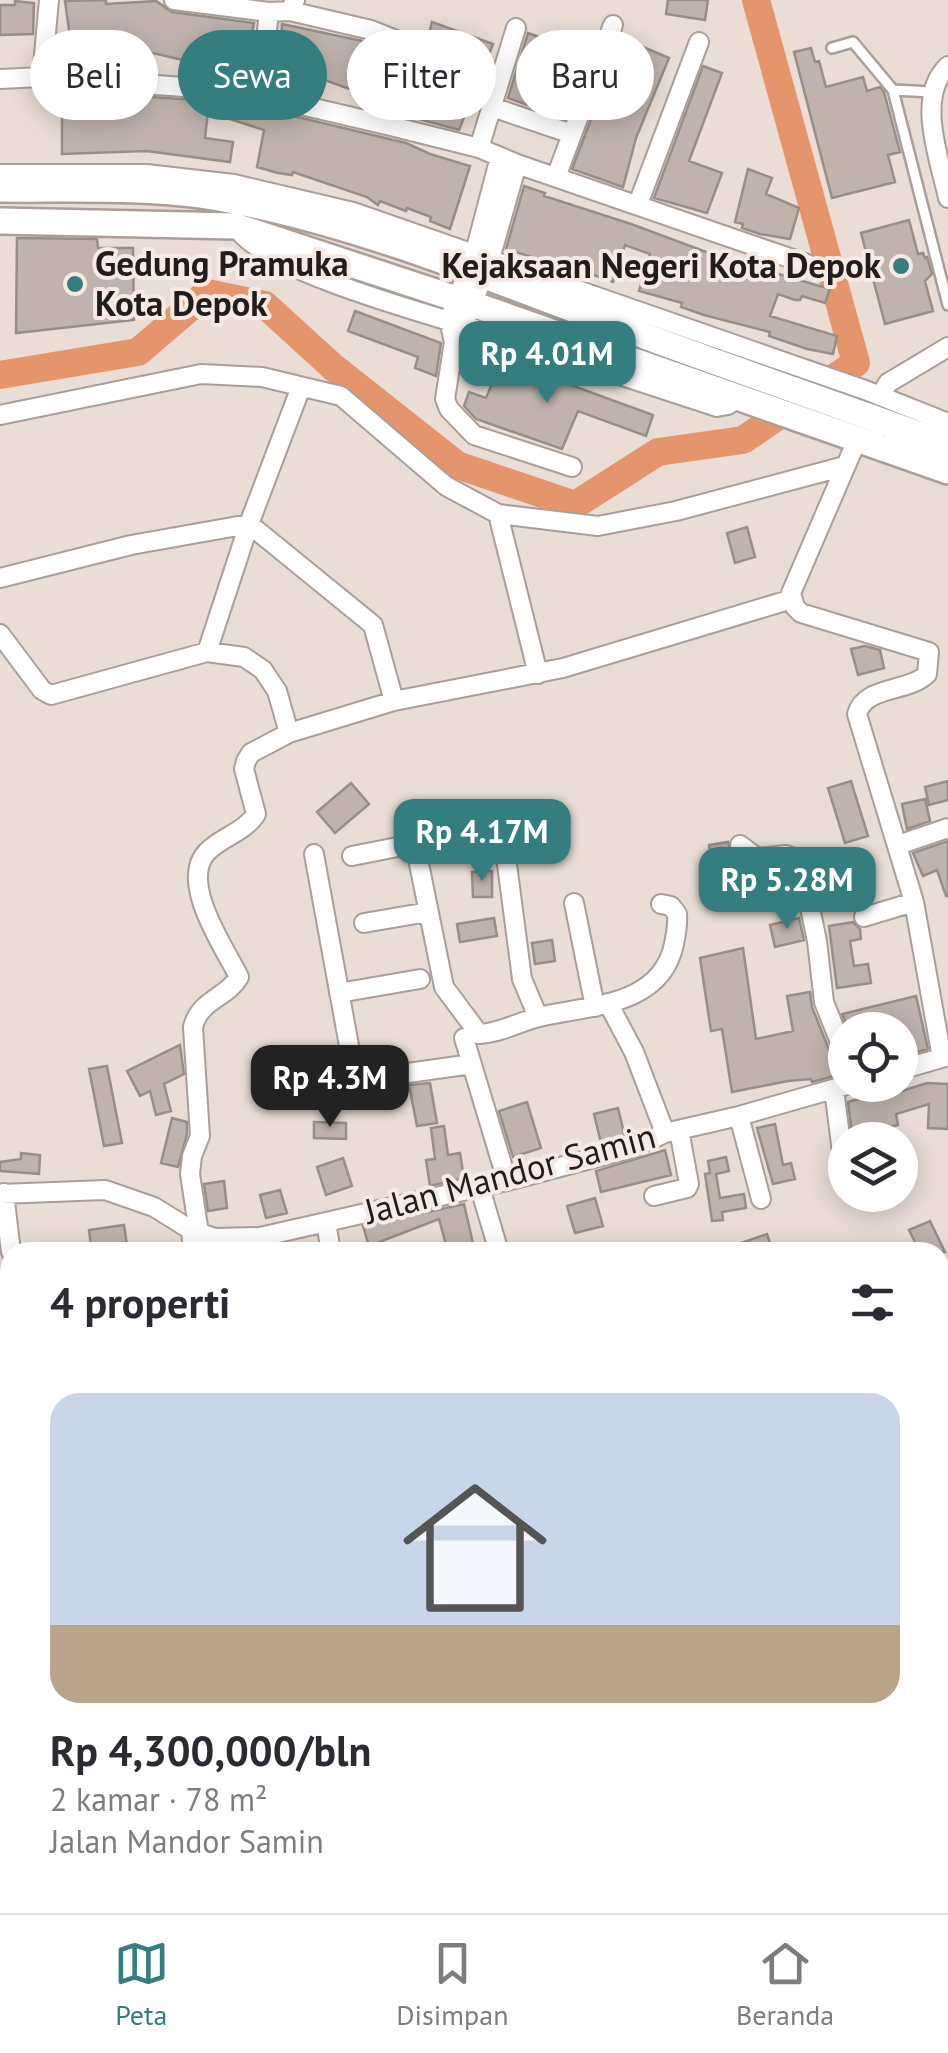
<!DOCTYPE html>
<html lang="id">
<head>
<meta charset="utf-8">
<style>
	:root { --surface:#fff; --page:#f7f7f7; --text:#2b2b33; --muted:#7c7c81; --line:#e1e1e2; --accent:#357e80 }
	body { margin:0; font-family:"PT Sans",sans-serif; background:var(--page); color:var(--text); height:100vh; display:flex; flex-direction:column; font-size:38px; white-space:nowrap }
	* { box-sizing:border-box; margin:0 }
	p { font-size:32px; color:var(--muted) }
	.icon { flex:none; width:55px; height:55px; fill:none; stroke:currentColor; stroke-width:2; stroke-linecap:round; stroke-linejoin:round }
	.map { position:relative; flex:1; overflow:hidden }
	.details { position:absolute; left:0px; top:1242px; width:950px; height:672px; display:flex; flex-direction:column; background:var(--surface); border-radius:30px 30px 0 0; box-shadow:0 5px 25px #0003 }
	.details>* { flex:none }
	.top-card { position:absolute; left:30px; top:30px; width:890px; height:90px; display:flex; gap:20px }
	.fabs { position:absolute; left:828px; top:1012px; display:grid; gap:20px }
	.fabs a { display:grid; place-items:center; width:90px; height:90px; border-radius:50%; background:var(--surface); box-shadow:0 5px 25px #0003; font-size:50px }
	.price { position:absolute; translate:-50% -85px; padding:0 22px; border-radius:20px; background:var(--accent); color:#fff; font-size:32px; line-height:65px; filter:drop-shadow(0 2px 5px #0008) }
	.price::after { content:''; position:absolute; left:50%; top:60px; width:30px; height:22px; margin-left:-15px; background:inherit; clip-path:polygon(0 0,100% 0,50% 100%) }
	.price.current { background:#222; color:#fff }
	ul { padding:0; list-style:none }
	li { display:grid; align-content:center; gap:20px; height:530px; padding:0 50px }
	li span { display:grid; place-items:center; height:310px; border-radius:30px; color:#555 }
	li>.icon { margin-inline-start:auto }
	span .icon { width:180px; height:180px; fill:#fffc; stroke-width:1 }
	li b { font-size:42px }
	h2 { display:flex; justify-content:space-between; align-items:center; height:120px; padding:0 50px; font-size:42px }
	.chip { padding:0 35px; border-radius:45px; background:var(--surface); box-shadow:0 5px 25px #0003; font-size:35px; line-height:90px }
	.chip.current { background:var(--accent); color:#fff }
	.tabs { display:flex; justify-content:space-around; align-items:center; height:140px; border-top:2px solid var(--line); background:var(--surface); font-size:28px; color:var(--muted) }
	.tabs a { display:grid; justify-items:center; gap:5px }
	.tabs .current { color:var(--accent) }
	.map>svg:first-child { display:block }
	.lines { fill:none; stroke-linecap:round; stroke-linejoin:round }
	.river { stroke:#e5956c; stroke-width:28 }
	.building { fill:#c0b3ad; stroke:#998d87; stroke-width:2.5 }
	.lane-casing { stroke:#ab9e98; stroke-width:14 }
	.street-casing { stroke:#ab9e98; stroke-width:22 }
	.secondary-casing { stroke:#ab9e98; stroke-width:30 }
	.lane { stroke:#fff; stroke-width:9 }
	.street { stroke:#fff; stroke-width:18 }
	.secondary { stroke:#fff; stroke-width:25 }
	.poi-dot { fill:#357e80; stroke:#f8eae3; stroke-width:4 }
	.labels { text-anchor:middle; stroke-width:8; stroke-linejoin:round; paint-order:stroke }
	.poi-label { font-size:35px; font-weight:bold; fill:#211d1a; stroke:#f8eae3; text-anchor:start }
	.street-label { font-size:35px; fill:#211d1a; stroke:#f8eae3 }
</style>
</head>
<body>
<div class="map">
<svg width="948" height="1913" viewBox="0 0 948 1913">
	<rect width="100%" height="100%" fill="#eaddd6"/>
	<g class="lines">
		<path class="river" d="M0,375L138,352L207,293L265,305L333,367L457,465L575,505L658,452L743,440L856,363L756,0"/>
	</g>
	<path class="building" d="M106,0V4L156,1L172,12L254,23L244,69L209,61V65L195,63L149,52L66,59L65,37H70L65,1Z
		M668,0H708L705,20L666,14Z
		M15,1L34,3L33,34L0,35V5H15Z
		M432,22L493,44L459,130L408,116L424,69V54Z
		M282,24L367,42L373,44L371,50L391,57L377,99L322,79L279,74Z
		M528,33L580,52L559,96L562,97L555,115L508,98Z
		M622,38L669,58L636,138L623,187L572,169Z
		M811,48L815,62L819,61L826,87L863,77L867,91L880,87L884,92L900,152L888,155L895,182L832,198L794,52Z
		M703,66L722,73L689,161L722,173L707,213L654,198Z
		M62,91L239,103L406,143L430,154L470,166L450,229L430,221L431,217L407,208L406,211L380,201L378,205L367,197L293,172L292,175L278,173L257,167L264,130L208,112L205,138L233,142L230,162L147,151L62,154Z
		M748,169L772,178L766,194L799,208L790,239L760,234L742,228L743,224L735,222Z
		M524,186L545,193L544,196L631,224L717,256L830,289L825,303L802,296L800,300H795L778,294L770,316L837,336L833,354L807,349L769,336L770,332L704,315L681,307L682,303L639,291L650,254L625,245L613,282L546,258L545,261L506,249Z
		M909,220L918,254L923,253L925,258L927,257L932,274L925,281L933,311L885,324L861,233Z
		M17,238L97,239L98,248H133L134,320L16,333Z
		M355,311L441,343L436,376L415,368L418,357L348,331Z
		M502,360L653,415L646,436L578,411L562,449L476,419L464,406L469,392L486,398Z
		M747,527L755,557L735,563L727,533Z
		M865,646L880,650L884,668L858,675L851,649Z
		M851,781L868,836L845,843L828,788Z
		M948,781V800L929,805L925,787Z
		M351,783L369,804L335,833L317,812Z
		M925,799L930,821L907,829L902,804Z
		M948,841V896H946L937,870L923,876L913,853Z
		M728,842L734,858L712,862L709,845Z
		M789,870L794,895L776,908L763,890Z
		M492,871V897H473L472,872Z
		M494,918L497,936L460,942L457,924Z
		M799,918L804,940L775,947L770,925Z
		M853,922L860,929L861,939L850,941L854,966L868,964L871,983L837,988L829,926Z
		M552,940L555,961L535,964L532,943Z
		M743,948L756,1039L793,1031L787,996L810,992L812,1007L833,1060L845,1067V1073L812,1082L811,1079L788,1081L732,1092L722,1029L711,1031L700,958Z
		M916,996L928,1049L900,1057V1030H849L842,1014Z
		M180,1045L184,1074L164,1084L171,1111L156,1115L150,1091L140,1096L127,1071Z
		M107,1066L122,1143L104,1146L89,1069Z
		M430,1083L437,1123L417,1126L409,1085Z
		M927,1083L948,1084V1129L928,1128L929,1104L896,1114L898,1125L852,1134L848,1102L900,1087L902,1091Z
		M527,1102L541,1148L513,1157L499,1111Z
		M618,1108L625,1137L601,1143L594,1114Z
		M172,1118L187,1122V1134L178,1167L161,1163Z
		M314,1122L346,1123V1139L314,1138Z
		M775,1124L783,1165L791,1163L795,1179L773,1184L757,1128Z
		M444,1126L448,1155L460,1153L464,1178L430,1186L426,1160L435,1159L431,1128Z
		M665,1150L671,1175L601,1192L596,1171Z
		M21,1153L40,1155L39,1174L0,1171V1162L21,1159Z
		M726,1157L729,1171L716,1174L720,1198L744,1194L746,1208L722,1212L723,1220L712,1221L705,1174L710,1173L708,1161Z
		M343,1158L352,1186L326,1195L317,1167Z
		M224,1181L227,1208L208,1211L204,1184Z
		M280,1190L287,1213L266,1218L260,1195Z
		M595,1198L603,1226L575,1233L567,1206Z
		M464,1204L475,1252H448L439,1219L369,1246L363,1226Z
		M930,1221L945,1252H920L909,1230Z
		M124,1225L128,1252H92L89,1230Z
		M767,1234L772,1249L744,1252L741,1243Z"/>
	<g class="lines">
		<defs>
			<path id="lane" d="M832,48L853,42L893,90L932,92
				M893,90L948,305"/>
			<path id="street" d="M49,0L42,77L241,91L391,126
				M174,0L269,12L290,11
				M295,0L290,11L371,30L411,46L412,65L391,126L479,148L517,164L807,264
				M948,66C915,97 940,160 948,198
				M0,79L42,77
				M260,94L269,12
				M492,107L572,134
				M479,148L516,28
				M500,157L475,252L449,320L454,342L445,399L449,409L474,435L572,467
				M0,174H146L234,184L353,212L865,390L948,423
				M556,177L613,25
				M638,204L699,42
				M240,232C275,274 429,314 485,332C563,356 640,382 717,407L728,405L738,398
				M468,315L490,259L517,164
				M880,396L888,383L948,347
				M0,415L201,374L262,377L341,396L446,486L498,514L598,526L676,511L845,466
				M857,440L791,593L795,607L801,613L929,652L927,674C908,693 865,685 857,714L914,902L942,1058
				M498,514L538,674
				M0,578L131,545L249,524L373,625L394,701
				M0,634L42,690L51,695L207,652L244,657L263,670L277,691L289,733
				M207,652L249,524L301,387
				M415,844L444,987L479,1034C500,1033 519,1022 539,1017C589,1005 661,1007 674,944C676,934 678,924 677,914L671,906L661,904
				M740,845L757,858L786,855L800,860L817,941L824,1002L845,1055
				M898,845L948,828
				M314,854L354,1073L358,1078L365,1079L472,1064
				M352,856L488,829L499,833L505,849L522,979L538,1017
				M574,903L595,1007
				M864,917L914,902
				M364,923L428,912
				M339,993L420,979
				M608,1003L634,1052L665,1133
				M464,1038L507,1181
				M900,1070L948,1056
				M834,1089L842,1152
				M739,1116L761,1199
				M480,1188L499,1252
				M4,1193L11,1252
				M0,1194L105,1190L154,1207L191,1230L215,1238L260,1237L507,1181L632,1148L665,1133L739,1116L847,1085
				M654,1196L687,1188L689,1184L679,1130
				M326,1222L331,1252
				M191,1230L193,1252
				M199,1233L190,1174L192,1156L200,1136L193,1027C200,999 227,998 239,977C226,950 178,882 207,852C221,837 245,832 256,814L244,769L246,761L251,753L289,733L394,701L563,668L792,599
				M0,1373L10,1372
				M0,1469L10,1467
				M940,1497L948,1518
				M940,1584L944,1552L948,1546
				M940,1595L948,1671
				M0,1598L10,1594
				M0,1738L10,1733
				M940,1756L948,1753
				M80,1905L86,1913
				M119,1905L120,1913
				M250,1905L251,1913
				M307,1905L308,1913
				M0,1909L37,1905
				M684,1913V1905
				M818,1913L819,1905
				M913,1913V1905"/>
			<path id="secondary" d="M0,189C78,190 159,185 235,201C362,226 484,276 604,321C718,364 833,403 948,445
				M0,221L235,226L472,304L948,471"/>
		</defs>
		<use href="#lane" class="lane-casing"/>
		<use href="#street" class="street-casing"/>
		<use href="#secondary" class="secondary-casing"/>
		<use href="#lane" class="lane"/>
		<use href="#street" class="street"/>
		<use href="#secondary" class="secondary"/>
	</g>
	<g class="poi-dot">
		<circle cx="901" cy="266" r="10"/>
		<circle cx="75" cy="284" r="10"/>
	</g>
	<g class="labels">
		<g class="poi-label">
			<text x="95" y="276">Gedung Pramuka<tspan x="95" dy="40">Kota Depok</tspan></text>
			<text x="881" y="278" text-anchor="end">Kejaksaan Negeri Kota Depok</text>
		</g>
		<g class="street-label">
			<text transform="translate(510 1174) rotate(-15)" y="12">Jalan Mandor Samin</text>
		</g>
	</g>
</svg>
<div class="fabs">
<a><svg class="icon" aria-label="locate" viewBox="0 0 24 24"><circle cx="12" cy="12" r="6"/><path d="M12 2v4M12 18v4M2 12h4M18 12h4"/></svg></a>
<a><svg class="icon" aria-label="layers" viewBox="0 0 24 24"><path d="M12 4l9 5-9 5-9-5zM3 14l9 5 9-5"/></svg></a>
</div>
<b class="price" style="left:547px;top:406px">Rp 4.01M</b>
<b class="price" style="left:482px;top:884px">Rp 4.17M</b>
<b class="price" style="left:787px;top:932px">Rp 5.28M</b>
<b class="price current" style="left:330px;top:1130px">Rp 4.3M</b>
<div class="top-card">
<a class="chip">Beli</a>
<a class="chip current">Sewa</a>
<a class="chip">Filter</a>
<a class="chip">Baru</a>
</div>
<section class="details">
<h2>4 properti<svg class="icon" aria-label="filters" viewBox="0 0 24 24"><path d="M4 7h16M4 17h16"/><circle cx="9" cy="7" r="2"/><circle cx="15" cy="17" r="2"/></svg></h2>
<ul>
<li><span style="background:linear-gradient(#c9d6e8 75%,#b9a48a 0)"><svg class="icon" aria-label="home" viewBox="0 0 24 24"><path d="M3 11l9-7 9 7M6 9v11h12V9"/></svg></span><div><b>Rp 4,300,000/bln</b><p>2 kamar · 78 m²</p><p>Jalan Mandor Samin</p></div></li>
</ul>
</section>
</div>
<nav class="tabs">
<a class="current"><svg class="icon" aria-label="map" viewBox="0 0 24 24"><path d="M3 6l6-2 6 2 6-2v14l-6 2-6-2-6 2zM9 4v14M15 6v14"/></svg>Peta</a>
<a><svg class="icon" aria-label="saved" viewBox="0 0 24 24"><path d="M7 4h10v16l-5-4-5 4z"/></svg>Disimpan</a>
<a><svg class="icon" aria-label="home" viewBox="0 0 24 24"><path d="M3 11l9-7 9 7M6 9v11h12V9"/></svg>Beranda</a>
</nav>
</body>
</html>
